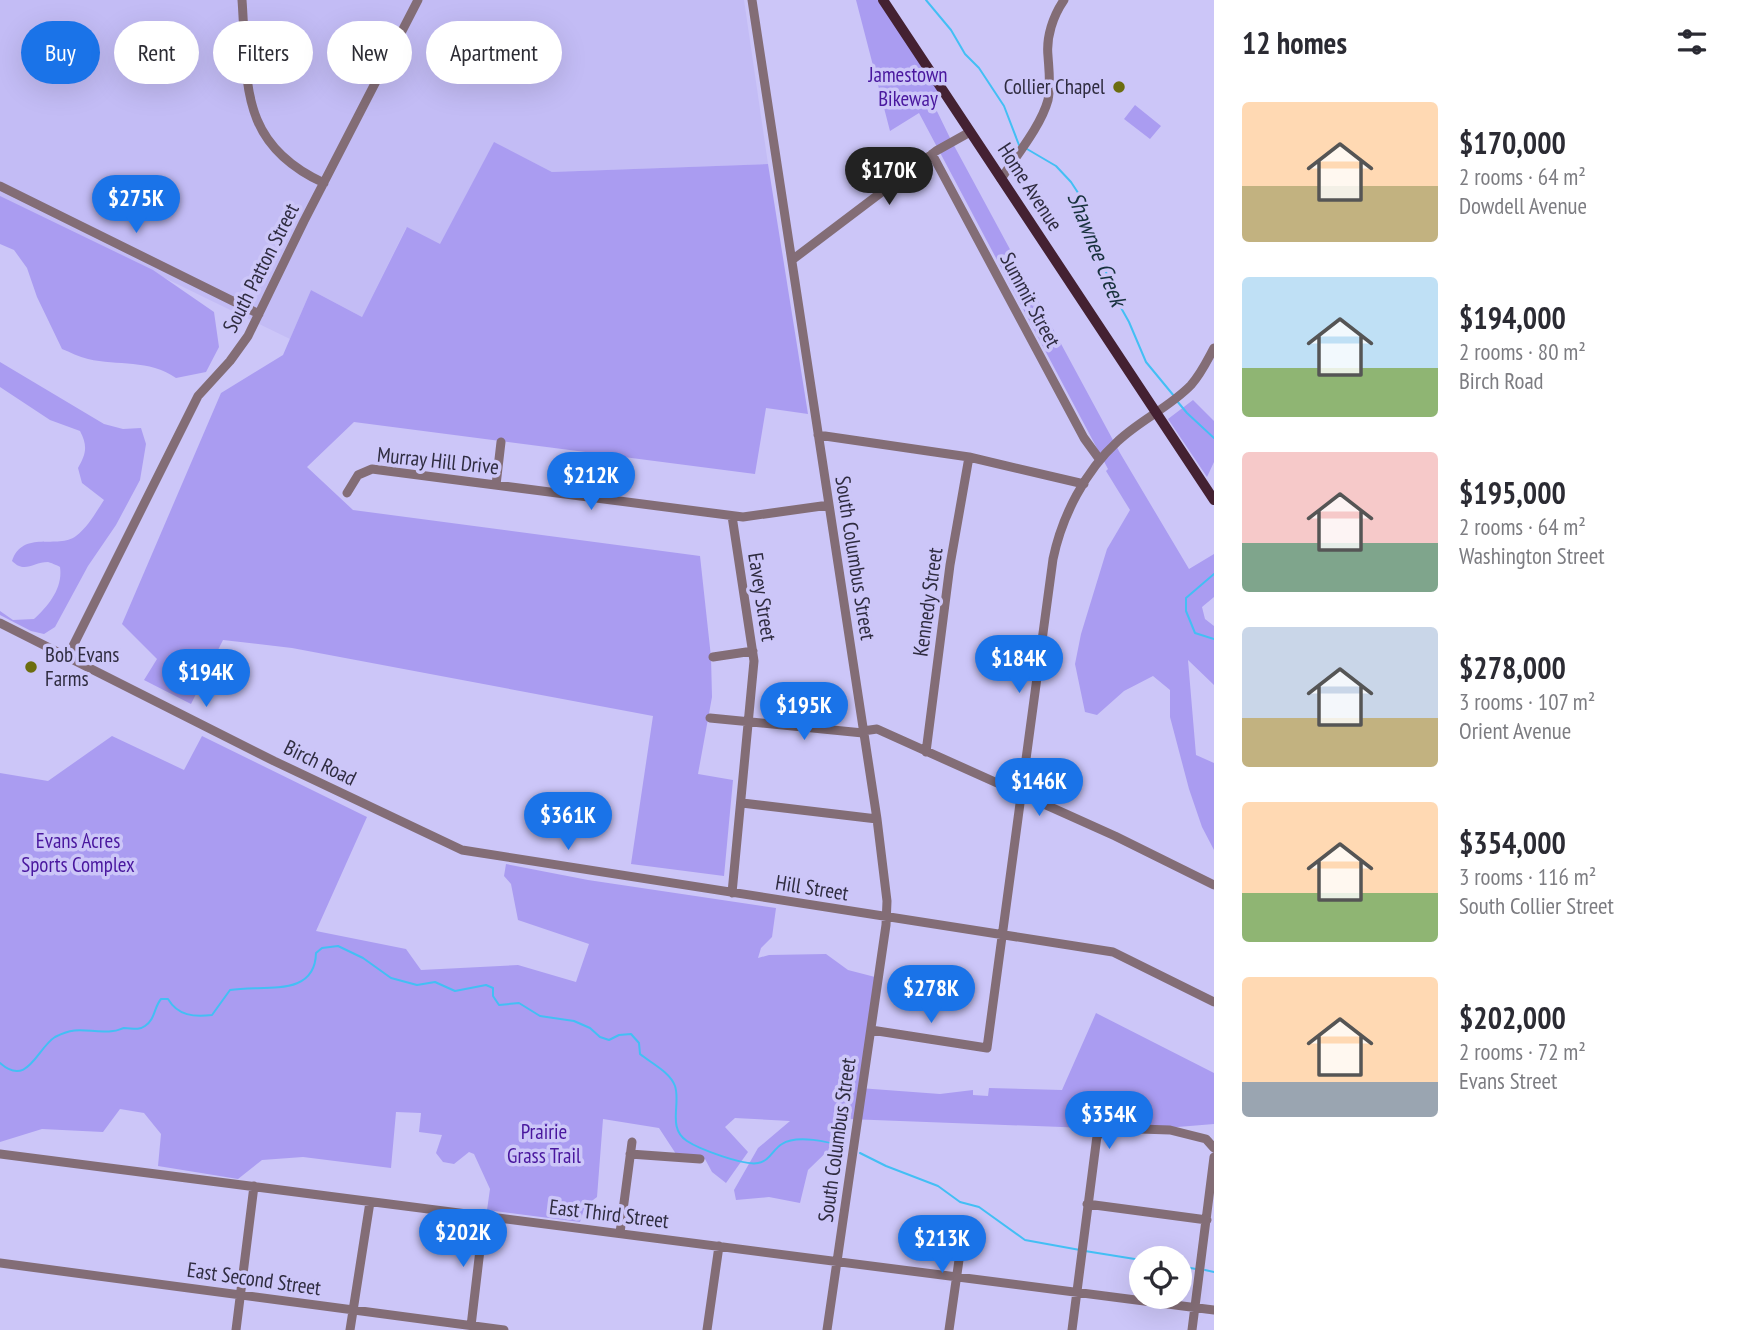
<!DOCTYPE html>
<html lang="en">
<head>
<meta charset="utf-8">
<style>
	:root { --surface:#fff; --page:#f2f2f3; --text:#2b2b33; --muted:#7c7c81; --accent:#1a73e8 }
	body { margin:0; font-family:"PT Sans Narrow",sans-serif; background:var(--page); color:var(--text); height:100vh; display:flex; flex-direction:column; font-size:26px; white-space:nowrap }
	* { box-sizing:border-box; margin:0 }
	p { font-size:23px; color:var(--muted) }
	.icon { flex:none; width:38px; height:38px; fill:none; stroke:currentColor; stroke-width:2; stroke-linecap:round; stroke-linejoin:round }
	.map { position:relative; flex:1; overflow:hidden }
	.details { display:flex; flex-direction:column; background:var(--surface); width:525px }
	.details>* { flex:none }
	.banner { position:absolute; left:21px; top:21px; width:665px; height:63px; display:flex; gap:14px }
	.buttons { position:absolute; left:1129px; top:1246px; display:grid; gap:14px }
	.buttons a { display:grid; place-items:center; width:63px; height:63px; border-radius:50%; background:var(--surface); box-shadow:0 7px 28px #0002; font-size:35px }
	.price { position:absolute; translate:-50% -60px; padding:0 16px; border-radius:24px; background:var(--accent); color:#fff; font-size:23px; line-height:46px; filter:drop-shadow(0 2px 4px #0008) }
	.price::after { content:''; position:absolute; left:50%; top:42px; width:21px; height:16px; margin-left:-10px; background:inherit; clip-path:polygon(0 0,100% 0,50% 100%) }
	.price.selected { background:#222; color:#fff }
	ul { padding:0; list-style:none }
	li { display:flex; align-items:center; gap:21px; height:175px; padding:0 28px }
	li span { display:grid; place-items:center; flex:none; width:196px; height:140px; border-radius:7px; color:#555 }
	li>.icon { margin-inline-start:auto }
	span .icon { width:84px; height:84px; fill:#fffc; stroke-width:1 }
	li b { font-size:30px }
	h2 { display:flex; justify-content:space-between; align-items:center; height:84px; padding:0 28px; font-size:30px }
	.chip { padding:0 24px; border-radius:32px; background:var(--surface); box-shadow:0 7px 28px #0002; font-size:24px; line-height:63px }
	.chip.selected { background:var(--accent); color:#fff }
	main { display:flex; flex:1; min-height:0 }
	.map>svg:first-child { display:block }
	.built { fill:#c3bcf5 }
	.green { fill:#aa9cf1 }
	.lines { fill:none; stroke-linecap:round; stroke-linejoin:round }
	.stream { stroke:#43bff4; stroke-width:2 }
	.minor { stroke:#836d76; stroke-width:9 }
	.major { stroke:#442132; stroke-width:10 }
	.poi-dot { fill:#6c6d0f; stroke:#ccc6f8; stroke-width:2.5 }
	.labels { text-anchor:middle; stroke-width:7; stroke-linejoin:round; paint-order:stroke }
	.park-label { font-size:21px; fill:#49179e; stroke:#ccc6f8 }
	.poi-label { font-size:21px; fill:#2f2c40; stroke:#ccc6f8; text-anchor:end }
	.street-label { font-size:21px; fill:#2f2c40; stroke:#ccc6f8 }
	.water-label { font-size:23px; font-style:italic; fill:#17313d; stroke:#ccc6f8 }
</style>
</head>
<body>
<main>
<div class="map">
<svg width="1214" height="1330" viewBox="0 0 1214 1330">
	<rect width="100%" height="100%" fill="#ccc6f8"/>
	<path class="built" d="M0,0H744L768,164L552,172L494,143L440,245L406,228L362,317L311,290L290,339L25,210L0,200Z"/>
	<path class="green" d="M856,0H883L945,94L933,103L951,140L1120,453L1189,569L1214,554V597L1202,607L1205,619L1214,626V685L1188,660L1196,755L1214,763V850L1202,827L1189,789L1170,717V690L1153,676L1124,691L1097,715L1085,712L1075,664L1081,634L1107,549L1130,510L1106,471L1108,469L919,113L890,131Z
		M1135,105L1161,126L1150,139L1124,119Z
		M494,142L552,172L768,164L808,414L766,408L755,474L354,422L307,467L353,510L700,556L711,657L712,697L698,774L733,780L724,876L631,864L653,716L292,648L223,640L191,704L144,680L157,659L122,624L221,393L283,355L311,290L362,317L407,227L440,244Z
		M0,196L153,270L214,312L219,347L206,372L176,378C149,359 118,366 88,359C79,357 70,352 62,349L37,297L27,268L14,250L0,244Z
		M0,362L104,424L123,429L141,428L146,444L140,480L116,525L88,566L55,627L44,634L31,631L0,615V611L13,620L34,619C49,605 63,588 60,567C59,566 49,562 48,562C33,562 25,574 12,561C23,529 58,550 76,536C88,527 96,512 104,500L82,483L78,468C86,454 88,446 80,431L50,420L0,387Z
		M1193,400L1214,421V462L1207,477L1168,419Z
		M112,736L184,770L202,736L367,817L316,931L406,949L421,970L518,965L576,982L589,944L518,920L511,884L504,876L506,864L588,880L776,908L772,937L761,948L758,958L769,955L826,954L848,970L875,977L859,1088L940,1094L973,1090V1095L988,1096L989,1088L1062,1090L1096,1013L1214,1073V1124L1141,1130L848,1119L841,1138L808,1170L800,1203L769,1197L736,1200L734,1190L758,1148L790,1121L735,1118L725,1127L748,1152L726,1183L712,1172L705,1159L676,1154L659,1128L603,1119L597,1197L585,1206L580,1222L487,1210L490,1189L474,1154L469,1152L454,1164L443,1162L436,1153L442,1135L419,1132L421,1113L396,1112L391,1168L303,1157L262,1160L238,1179L158,1166L161,1134L144,1113L120,1109L103,1132L42,1129L0,1142V773L48,781Z"/>
	<g class="lines">
		<path class="stream" d="M926,0L951,30L965,54L979,68L1004,106L1019,145
			M1027,149L1056,166L1071,182L1084,202L1092,233L1115,297L1129,322L1146,362L1174,396
			M1177,401L1187,413L1214,438
			M1214,574L1186,598V611L1195,633L1214,639
			M0,1063C28,1088 37,1048 55,1037C79,1024 90,1034 113,1031C117,1031 120,1029 124,1028C132,1028 138,1031 145,1026C155,1020 154,1007 161,999H168C178,1016 194,1017 212,1015L230,990C262,984 315,999 316,953L322,948L338,946L363,958L391,978L417,985L435,982L455,991L486,985L493,988V996L499,1005L519,1003L540,1016L574,1021L590,1028L600,1037L609,1040L619,1035L631,1034L639,1043L640,1054C651,1063 670,1072 675,1086C681,1104 667,1128 687,1141C699,1149 744,1166 758,1163C770,1161 773,1149 782,1144C797,1134 829,1142 845,1147
			M860,1153L886,1166L938,1186L960,1202L979,1207L1025,1240L1080,1250
			M1085,1251L1141,1260
			M1180,1266L1196,1269
			M1205,1270L1214,1272"/>
		<path class="minor" d="M242,0C248,81 237,143 324,183
			M752,0L877,819L887,901L886,925L827,1330
			M932,154L1084,438L1100,460
			M1001,179C1016,156 1041,126 1048,100C1051,85 1049,71 1048,56C1046,37 1053,16 1064,0
			M0,186L259,314
			M792,260L936,151L970,132
			M818,435L969,457L1084,484
			M496,485L501,442
			M347,493L358,475L372,469L743,517L829,505
			M732,516L754,661L732,893
			M0,623L274,761L462,850L1113,952L1214,1002
			M68,656L198,396L230,361L248,336L304,221L418,0
			M713,657L753,651
			M710,718L863,733
			M863,731L877,729L1115,836L1214,885
			M926,752L950,565L969,457
			M742,803L877,819
			M871,1030L987,1048L1053,559C1062,516 1085,471 1118,441C1140,420 1170,407 1191,385C1201,374 1207,361 1214,348
			M0,1154L1214,1310
			M630,1154L700,1159
			M1087,1204L1207,1220
			M620,1233L632,1142
			M0,1263L504,1330
			M471,1326L484,1216
			M236,1330L254,1186
			M350,1330L370,1202
			M707,1330L719,1246
			M949,1330L964,1225
			M1072,1330L1097,1136L1109,1128L1170,1130L1206,1139L1214,1148
			M1192,1330L1214,1157"/>
		<path class="major" d="M883,0L1214,500"/>
	</g>
	<g class="poi-dot">
		<circle cx="1119" cy="87" r="7"/>
		<circle cx="31" cy="667" r="7"/>
	</g>
	<g class="labels">
		<g class="park-label">
			<text x="908" y="82">Jamestown<tspan x="908" dy="24">Bikeway</tspan></text>
			<text x="78" y="848">Evans Acres<tspan x="78" dy="24">Sports Complex</tspan></text>
			<text x="544" y="1139">Prairie<tspan x="544" dy="24">Grass Trail</tspan></text>
		</g>
		<g class="poi-label">
			<text x="1105" y="94">Collier Chapel</text>
			<text x="45" y="662" text-anchor="start">Bob Evans<tspan x="45" dy="24">Farms</tspan></text>
		</g>
		<g class="street-label">
			<text transform="translate(1030 187) rotate(57)" y="7">Home Avenue</text>
			<text transform="translate(261 268) rotate(-63)" y="7">South Patton Street</text>
			<text transform="translate(1030 300) rotate(62)" y="7">Summit Street</text>
			<text transform="translate(438 461) rotate(6)" y="7">Murray Hill Drive</text>
			<text transform="translate(855 558) rotate(81)" y="7">South Columbus Street</text>
			<text transform="translate(762 597) rotate(81)" y="7">Eavey Street</text>
			<text transform="translate(928 602) rotate(-82)" y="7">Kennedy Street</text>
			<text transform="translate(320 763) rotate(26)" y="7">Birch Road</text>
			<text transform="translate(812 888) rotate(9)" y="7">Hill Street</text>
			<text transform="translate(837 1140) rotate(-82)" y="7">South Columbus Street</text>
			<text transform="translate(609 1214) rotate(7)" y="7">East Third Street</text>
			<text transform="translate(254 1279) rotate(8)" y="7">East Second Street</text>
		</g>
		<g class="water-label">
			<text transform="translate(1097 249) rotate(68)" y="8">Shawnee Creek</text>
		</g>
	</g>
</svg>
<div class="buttons">
<a><svg class="icon" aria-label="locate" viewBox="0 0 24 24"><circle cx="12" cy="12" r="6"/><path d="M12 2v4M12 18v4M2 12h4M18 12h4"/></svg></a>
</div>
<b class="price selected" style="left:889px;top:207px">$170K</b>
<b class="price" style="left:136px;top:235px">$275K</b>
<b class="price" style="left:591px;top:512px">$212K</b>
<b class="price" style="left:1019px;top:695px">$184K</b>
<b class="price" style="left:206px;top:709px">$194K</b>
<b class="price" style="left:804px;top:742px">$195K</b>
<b class="price" style="left:1039px;top:818px">$146K</b>
<b class="price" style="left:568px;top:852px">$361K</b>
<b class="price" style="left:931px;top:1025px">$278K</b>
<b class="price" style="left:1109px;top:1151px">$354K</b>
<b class="price" style="left:463px;top:1269px">$202K</b>
<b class="price" style="left:942px;top:1275px">$213K</b>
<div class="banner">
<a class="chip selected">Buy</a>
<a class="chip">Rent</a>
<a class="chip">Filters</a>
<a class="chip">New</a>
<a class="chip">Apartment</a>
</div>
</div>
<section class="details">
<h2>12 homes<svg class="icon" aria-label="filters" viewBox="0 0 24 24"><path d="M4 7h16M4 17h16"/><circle cx="9" cy="7" r="2"/><circle cx="15" cy="17" r="2"/></svg></h2>
<ul>
<li><span style="background:linear-gradient(#ffd9b3 60%,#c2b280 0)"><svg class="icon" aria-label="home" viewBox="0 0 24 24"><path d="M3 11l9-7 9 7M6 9v11h12V9"/></svg></span><div><b>$170,000</b><p>2 rooms · 64 m²</p><p>Dowdell Avenue</p></div></li>
<li><span style="background:linear-gradient(#bfe0f5 65%,#8fb573 0)"><svg class="icon" aria-label="home" viewBox="0 0 24 24"><path d="M3 11l9-7 9 7M6 9v11h12V9"/></svg></span><div><b>$194,000</b><p>2 rooms · 80 m²</p><p>Birch Road</p></div></li>
<li><span style="background:linear-gradient(#f6c9c9 65%,#7fa58c 0)"><svg class="icon" aria-label="home" viewBox="0 0 24 24"><path d="M3 11l9-7 9 7M6 9v11h12V9"/></svg></span><div><b>$195,000</b><p>2 rooms · 64 m²</p><p>Washington Street</p></div></li>
<li><span style="background:linear-gradient(#c9d6e8 65%,#c2b280 0)"><svg class="icon" aria-label="home" viewBox="0 0 24 24"><path d="M3 11l9-7 9 7M6 9v11h12V9"/></svg></span><div><b>$278,000</b><p>3 rooms · 107 m²</p><p>Orient Avenue</p></div></li>
<li><span style="background:linear-gradient(#ffd9b3 65%,#8fb573 0)"><svg class="icon" aria-label="home" viewBox="0 0 24 24"><path d="M3 11l9-7 9 7M6 9v11h12V9"/></svg></span><div><b>$354,000</b><p>3 rooms · 116 m²</p><p>South Collier Street</p></div></li>
<li><span style="background:linear-gradient(#ffd9b3 75%,#9aa5b1 0)"><svg class="icon" aria-label="home" viewBox="0 0 24 24"><path d="M3 11l9-7 9 7M6 9v11h12V9"/></svg></span><div><b>$202,000</b><p>2 rooms · 72 m²</p><p>Evans Street</p></div></li>
</ul>
</section>
</main>
</body>
</html>
